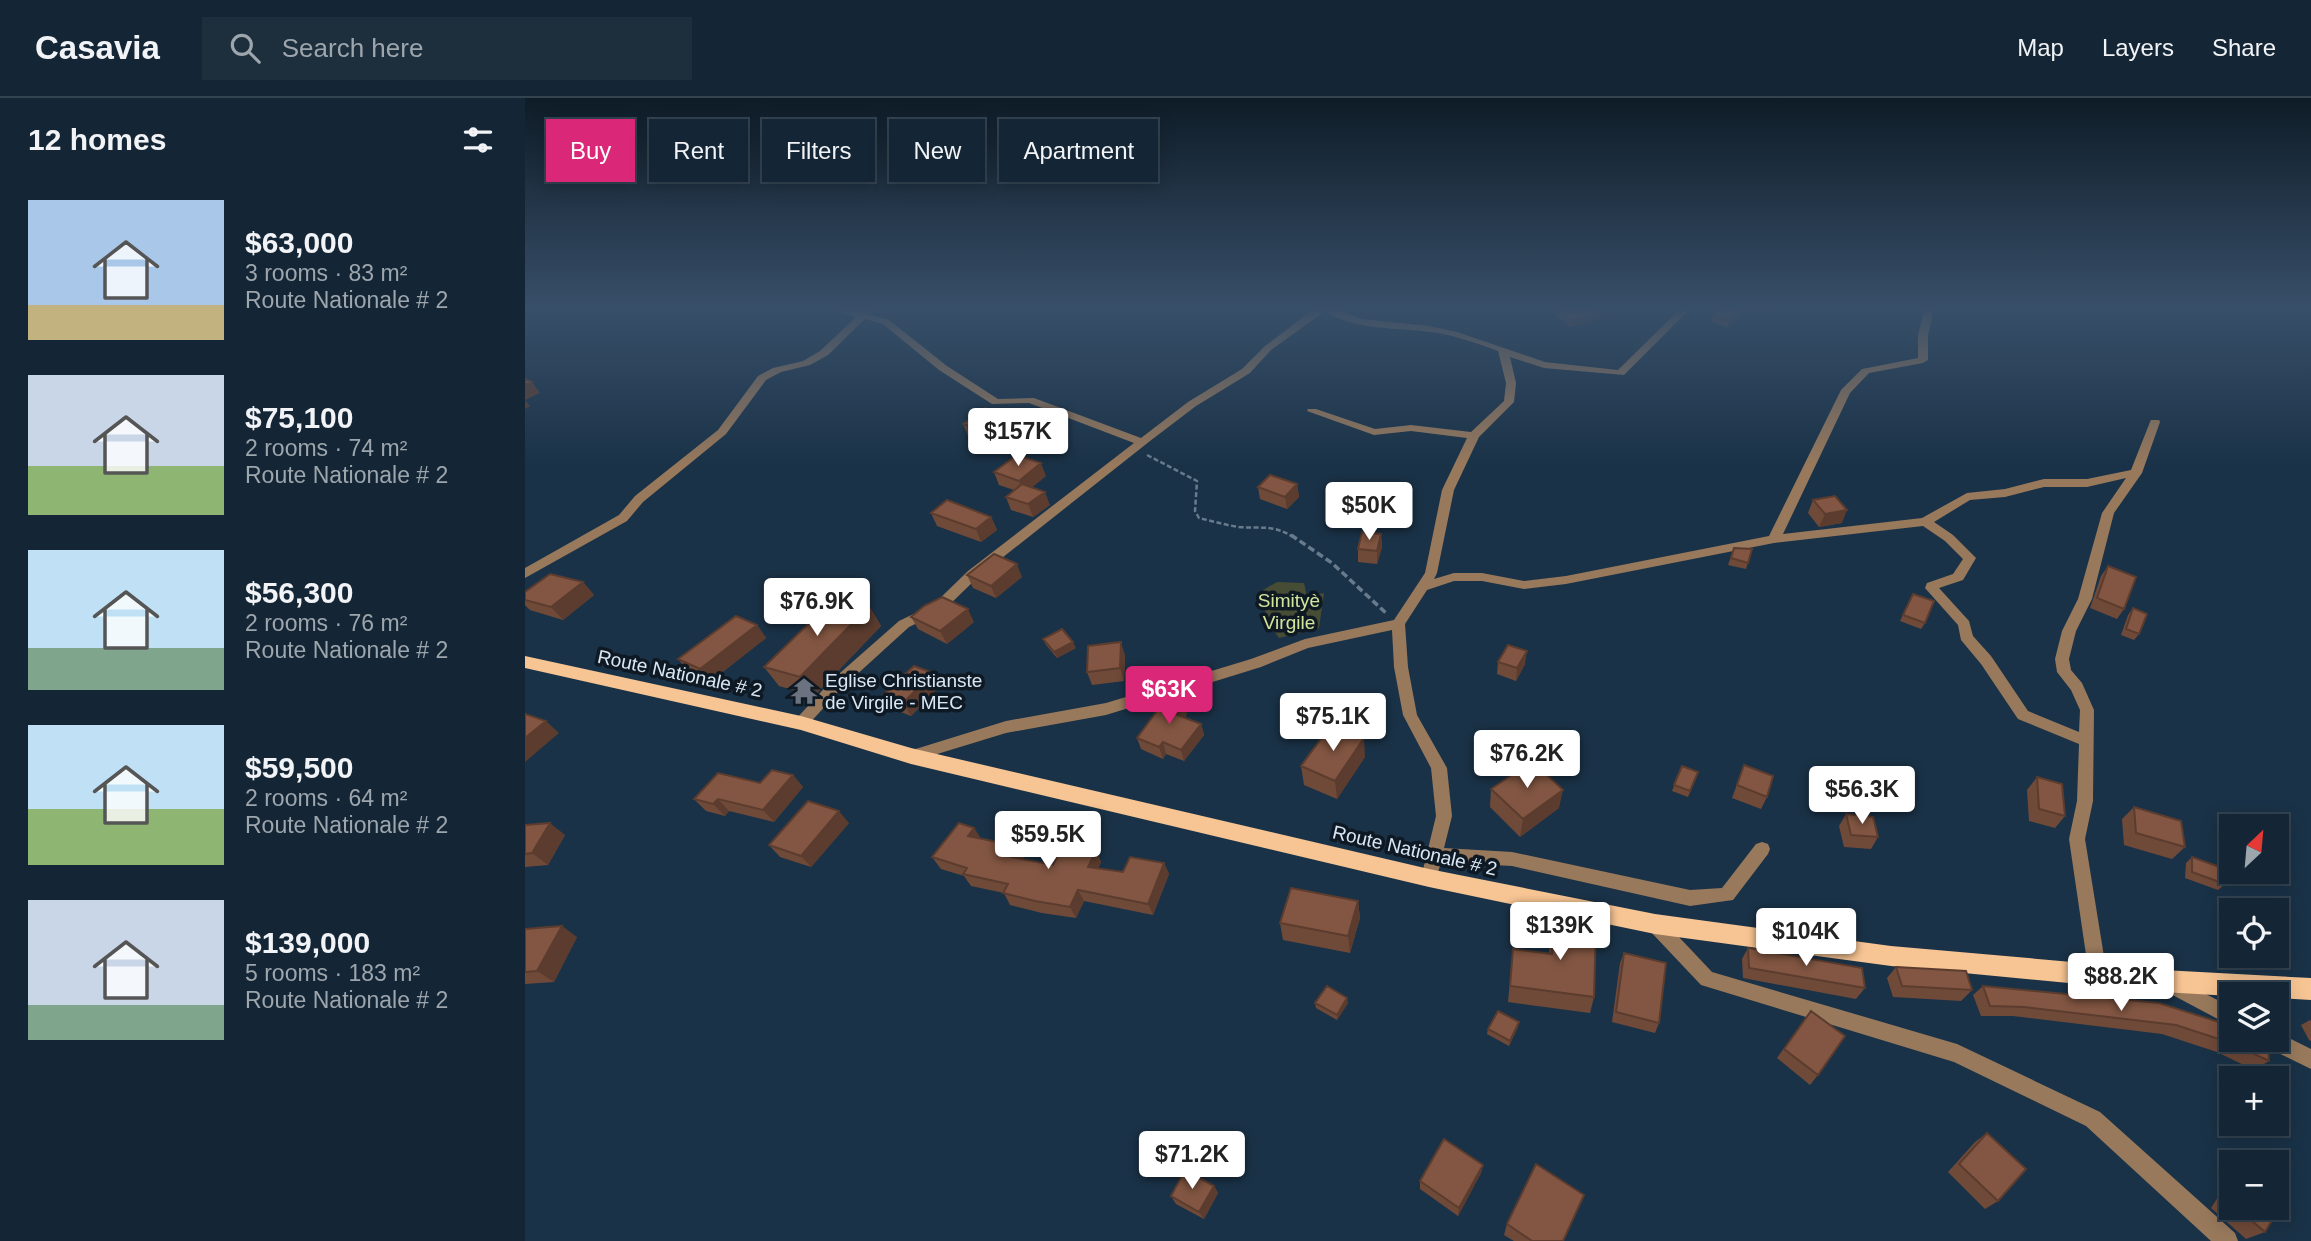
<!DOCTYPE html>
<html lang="en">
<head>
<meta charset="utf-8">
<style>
	:root { --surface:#142635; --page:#1d2e3d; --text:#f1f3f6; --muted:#9da5ad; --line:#334350; --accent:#db2777 }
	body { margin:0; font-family:Helvetica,sans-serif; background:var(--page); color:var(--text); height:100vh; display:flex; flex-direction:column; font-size:26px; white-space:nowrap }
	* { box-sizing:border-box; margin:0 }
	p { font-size:23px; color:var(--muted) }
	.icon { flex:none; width:38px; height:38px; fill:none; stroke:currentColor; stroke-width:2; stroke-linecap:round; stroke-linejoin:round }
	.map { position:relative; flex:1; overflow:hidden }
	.details { display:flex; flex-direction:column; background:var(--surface); width:525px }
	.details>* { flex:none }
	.hud { position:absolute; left:21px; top:21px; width:665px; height:63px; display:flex; gap:14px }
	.needle { width:46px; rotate:26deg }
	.fabs { position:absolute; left:1694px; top:716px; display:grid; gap:14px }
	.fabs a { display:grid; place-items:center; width:70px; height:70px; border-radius:0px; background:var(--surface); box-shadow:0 4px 18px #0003,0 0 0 2px var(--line); font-size:35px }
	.price { position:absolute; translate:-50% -60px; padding:0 16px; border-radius:7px; background:#fff; color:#222; font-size:23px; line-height:46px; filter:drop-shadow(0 2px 4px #0008) }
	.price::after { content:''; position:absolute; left:50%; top:42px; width:21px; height:16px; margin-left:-10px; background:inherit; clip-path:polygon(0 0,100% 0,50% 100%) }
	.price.on { background:var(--accent); color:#fff }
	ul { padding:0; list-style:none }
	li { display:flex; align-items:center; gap:21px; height:175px; padding:0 28px }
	li span { display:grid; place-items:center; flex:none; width:196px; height:140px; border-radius:0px; color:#555 }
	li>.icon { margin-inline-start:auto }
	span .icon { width:84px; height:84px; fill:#fffc; stroke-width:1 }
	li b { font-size:30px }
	h2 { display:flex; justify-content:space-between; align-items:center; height:84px; padding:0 28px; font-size:30px }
	.pill { padding:0 24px; border-radius:0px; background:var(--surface); box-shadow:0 4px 18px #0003,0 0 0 2px var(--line); font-size:24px; line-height:63px }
	.pill.on { background:var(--accent); color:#fff }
	header { display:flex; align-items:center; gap:42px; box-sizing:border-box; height:98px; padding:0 35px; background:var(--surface); border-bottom:2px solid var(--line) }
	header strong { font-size:33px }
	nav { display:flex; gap:38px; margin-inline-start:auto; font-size:24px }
	.search { width:490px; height:63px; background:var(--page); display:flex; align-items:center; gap:18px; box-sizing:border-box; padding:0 24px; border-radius:0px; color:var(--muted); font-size:26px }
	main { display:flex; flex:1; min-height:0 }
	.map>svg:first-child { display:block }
	.green { fill:#464d34 }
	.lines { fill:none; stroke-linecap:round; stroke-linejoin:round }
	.path-far1 { stroke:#677b8d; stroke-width:2.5; stroke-dasharray:5 2.5; stroke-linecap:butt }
	.path { stroke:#677b8d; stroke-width:3.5; stroke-dasharray:7 3.5; stroke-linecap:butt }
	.street { fill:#98795c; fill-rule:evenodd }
	.primary { fill:#f7c493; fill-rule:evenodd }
	.wall { fill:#704a39 }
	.shaded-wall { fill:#5b3c2e }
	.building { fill:#825642; stroke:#5b3c2e; stroke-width:2 }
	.labels { text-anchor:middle; stroke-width:7; stroke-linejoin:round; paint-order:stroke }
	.park-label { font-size:19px; fill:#d1e69d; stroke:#0f1923 }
	.street-label { font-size:19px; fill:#dae8f6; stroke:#0f1923 }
	.poi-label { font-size:19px; fill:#dae8f6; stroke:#0f1923; text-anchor:start }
</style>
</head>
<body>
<header>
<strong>Casavia</strong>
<div class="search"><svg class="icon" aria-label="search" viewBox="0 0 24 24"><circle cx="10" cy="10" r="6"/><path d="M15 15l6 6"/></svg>Search here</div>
<nav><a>Map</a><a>Layers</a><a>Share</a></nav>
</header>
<main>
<section class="details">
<h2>12 homes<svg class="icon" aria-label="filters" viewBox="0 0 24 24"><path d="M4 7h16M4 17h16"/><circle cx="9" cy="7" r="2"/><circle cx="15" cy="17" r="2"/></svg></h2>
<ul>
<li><span style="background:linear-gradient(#a9c7e8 75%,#c2b280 0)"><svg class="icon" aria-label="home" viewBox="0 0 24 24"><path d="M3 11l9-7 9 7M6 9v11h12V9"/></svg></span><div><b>$63,000</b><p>3 rooms · 83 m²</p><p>Route Nationale # 2</p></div></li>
<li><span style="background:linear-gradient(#c9d6e8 65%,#8fb573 0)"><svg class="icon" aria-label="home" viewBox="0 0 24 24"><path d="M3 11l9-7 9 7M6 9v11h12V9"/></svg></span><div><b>$75,100</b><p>2 rooms · 74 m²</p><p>Route Nationale # 2</p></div></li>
<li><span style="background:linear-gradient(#bfe0f5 70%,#7fa58c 0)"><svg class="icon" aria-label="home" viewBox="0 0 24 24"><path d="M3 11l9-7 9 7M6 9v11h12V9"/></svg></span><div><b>$56,300</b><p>2 rooms · 76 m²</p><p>Route Nationale # 2</p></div></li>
<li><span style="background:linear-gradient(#bfe0f5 60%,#8fb573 0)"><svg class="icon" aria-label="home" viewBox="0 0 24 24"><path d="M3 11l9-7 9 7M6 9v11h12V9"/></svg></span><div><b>$59,500</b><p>2 rooms · 64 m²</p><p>Route Nationale # 2</p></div></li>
<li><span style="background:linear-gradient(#c9d6e8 75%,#7fa58c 0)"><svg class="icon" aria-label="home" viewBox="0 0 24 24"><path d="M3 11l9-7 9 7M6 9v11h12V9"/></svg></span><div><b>$139,000</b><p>5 rooms · 183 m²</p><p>Route Nationale # 2</p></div></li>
</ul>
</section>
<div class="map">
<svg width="1786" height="1143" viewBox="0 0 1786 1143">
	<rect width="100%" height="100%" fill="#1a3247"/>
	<path class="green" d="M752,484L779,485L782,498L799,495L794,530L754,540L741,522L738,492Z"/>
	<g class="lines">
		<path class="path-far1" d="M622,357L672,383L670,413L674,420C687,423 700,427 714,429C736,431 748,426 768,439"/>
		<path class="path" d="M766,437L807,465L862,516"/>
		<path class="street" d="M296,208H312L336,214L343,208H353L344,217L364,222L422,268L473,301L509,300L616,340L663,304L717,271L740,248L793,208H804L836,221L904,228L932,234L1020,264L1093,272L1158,208H1168L1099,277L1019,270L985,259L991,285L989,304L954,339L929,392L912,475L909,481L929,475H957L999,483L1041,478L1244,438L1316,292L1337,271L1393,260V237L1400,208H1410L1403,237V262L1398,265L1344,275L1325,295L1258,436L1397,420L1442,395L1480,391L1519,381H1562L1606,372L1625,324L1626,322H1634L1635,324L1617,375L1589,415L1567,501L1551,533L1544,561L1546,572L1557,585L1569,612L1568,703L1560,741L1582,877L1579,883L1573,886L1567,883L1564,877L1544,741L1552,703L1554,646L1493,621L1456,566L1436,542L1433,527L1400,490L1402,485L1428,476L1438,461L1420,443L1398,428L1249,445L1041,486L999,491L957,483H929L902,492L880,526L883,569L892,617L922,670L927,718L919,750L987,754L1165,792L1197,790L1231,746L1237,744L1243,746L1245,751L1243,756L1208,802L1165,808L987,768L916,764L910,785L904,787L898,785L896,780L911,718L906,670L878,617L869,569L867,532L783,550L736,569L581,617L481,635L386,664L381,662L378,658L381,654L481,623L581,605L726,561L780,541L869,522L900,475L917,392L942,340L886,333L849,337L782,313L783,311H791L850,331L886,327L946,334L979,303L981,285L973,253C951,245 929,237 906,234C870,229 831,233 800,213L746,252L725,275L671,308L625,343L453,479L419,512L384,529L317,590L281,629H271L269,625L271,621L307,582L374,523L409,506L443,473L609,345L504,305L467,306L414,272L358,226L340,221L303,257L285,267L256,274L241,282L201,336L118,404L102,423L0,480V470L94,417L110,398L193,332L233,278L248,270L278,263L295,253L331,219ZM1601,380L1577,415L1553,501L1537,533L1530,561L1532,574L1546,592L1555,612L1554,634L1503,613L1466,558L1448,538L1444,523L1414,490L1438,482L1451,460L1428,437L1409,424L1445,402L1480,399L1519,389H1562Z
			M1130,818L1136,820L1187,874L1432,946L1575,1014L1710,1135L1713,1143H1686L1561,1028L1429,964L1176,887L1124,832L1121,826L1124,820Z
			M1646,878L1706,909V928L1640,893L1637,887L1640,881Z
			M1752,934L1786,951V971L1741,949L1739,942H1752Z"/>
		<path class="primary" d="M0,558L276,618L386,650L904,771L1130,816L1366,848L1638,872L1786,880V902L1752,900V896L1706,898L1638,894L1366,868L1130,836L904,789L386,666L276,632L0,570Z"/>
	</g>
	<path class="wall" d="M1193,208H1256L1255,213L1221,212L1202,229L1186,224L1188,218Z
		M1032,212L1076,220L1046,229L1031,218Z
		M483,318L487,330L466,346L443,338L438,326Z
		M469,374L521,378L507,389L525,407L508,419L486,412L481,399L489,392L474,387Z
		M772,386L774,399L762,411L735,401L733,389Z
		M1288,402L1317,425L1294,429L1283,415Z
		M406,415L466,419L472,432L456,444L412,428Z
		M856,436L857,449L852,466L833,464V451Z
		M1209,450L1227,451L1221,471L1203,467Z
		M1583,468L1599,511L1592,521L1565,510L1576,478Z
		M442,477L497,479L471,500L448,490Z
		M58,484L69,497L38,522L5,512L0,507V494Z
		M1388,496L1400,525L1396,531L1375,523Z
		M344,508L356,528L289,598L254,588L239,569Z
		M1608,510L1614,536L1609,542L1596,537L1603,517Z
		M386,519L449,524L422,546L393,531Z
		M232,527L241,540L185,584L164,574L153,561Z
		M518,541L551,550L532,560L521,547Z
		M600,557L599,583L567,587L562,574Z
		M973,564L1000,566L991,583L972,576Z
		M408,575L415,588L386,618L366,610L358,597Z
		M662,616L660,619L676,626L679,637L659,663L641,656L638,661L616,651L612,640Z
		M840,659L812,701L779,687L776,668Z
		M1219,667L1242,699L1236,711L1207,700Z
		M1157,668L1173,674L1163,699L1147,693Z
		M268,677L278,689L249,724L204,713L200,718L181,713L169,701Z
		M1512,679L1540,718L1530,730L1504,723L1502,692Z
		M966,691L1034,710L995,739L965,709Z
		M1609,709L1660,749L1647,761L1599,747L1597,721Z
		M1321,716L1353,739L1346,751L1319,749L1314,728Z
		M324,725L286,769L255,759L244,747Z
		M0,727L40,737L23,767L0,769Z
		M449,730L456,741L499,760L498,762L528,767L571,753L576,764L573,770L598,774L639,765L644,776L628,817L559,803L551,820L517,815L485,807L479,795L446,788L439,778L416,771L407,759Z
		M1667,759L1700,786L1693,792L1660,780L1661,765Z
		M833,803L835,820L825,855L758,842L755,825Z
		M1028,822L1069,899L1065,915L983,904L988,851L1024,856L1025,839Z
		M0,831L52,839L29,884L0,886Z
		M1223,850L1340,890L1331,901L1218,880L1217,861Z
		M1099,855L1134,925L1130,935L1087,924L1095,865Z
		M1371,869L1447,892L1436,903L1368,899L1362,880Z
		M1458,888L1702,927L1706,924L1744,963L1729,972L1692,954L1637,936L1488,918H1456L1448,897Z
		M790,905H823L812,922L791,910Z
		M1286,913L1293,977L1285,987L1252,960Z
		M1785,922L1786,923V943L1784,942L1776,927Z
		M993,929L984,948L962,936L963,931Z
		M1462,1035L1473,1103L1460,1111L1423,1074L1450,1044Z
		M958,1067L956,1075L933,1118L895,1091V1083Z
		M1706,1083V1110H1752L1740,1134L1721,1141L1686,1110L1702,1085Z
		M689,1088L693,1095L679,1121L651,1106L646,1098Z
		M982,1126L1038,1143H989L979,1137Z"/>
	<path class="shaded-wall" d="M118,208H128L120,212Z
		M1068,208H1075L1063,217V211Z
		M1220,208H1222L1221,212L1202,229L1204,223Z
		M1076,214V220L1046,229L1047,223Z
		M7,284L15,295L0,302V287Z
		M0,302L5,308L0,311Z
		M483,318L487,330L466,346L461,334Z
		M516,365L521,378L499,396L494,383Z
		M772,386L774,399L762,411L760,399Z
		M520,394L525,407L508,419L503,406Z
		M1322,412L1317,425L1294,429L1300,416Z
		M466,419L472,432L456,444L451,431Z
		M856,436L857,449L852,466V453Z
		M492,466L497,479L471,500L466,488Z
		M58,484L69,497L38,522L26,509Z
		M344,508L356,528L289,598L275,579Z
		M443,511L449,524L422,546L415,533Z
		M232,527L241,540L185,584L175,571Z
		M548,544L551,550L532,560L529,554Z
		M596,544L600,557L599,583L595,570Z
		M1002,553L1000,566L991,583L992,570Z
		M408,575L415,588L386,618L378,605Z
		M659,604L662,616L654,627L650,616Z
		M21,623L34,635L0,664V640Z
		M676,626L679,637L659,663L656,652Z
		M839,640L840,659L812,701L810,683Z
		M638,644L641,656L638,661L634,649Z
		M268,677L278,689L249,724L238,712Z
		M1038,692L1034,710L995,739L998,721Z
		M193,701L204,713L200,718L188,706Z
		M314,713L324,725L286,769L276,758Z
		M25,725L40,737L23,767L7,755Z
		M449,730L457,742L443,738Z
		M492,748L499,760L492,771L486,759Z
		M571,753L576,764L569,780L563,769Z
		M639,765L644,776L628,817L623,806Z
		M553,792L559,803L551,820L545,809Z
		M833,803L835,820L825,855L823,838Z
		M37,828L52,839L29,884L12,873Z
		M822,900L823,905L812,922V917Z
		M994,924L993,929L984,948L985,943Z
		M958,1067L956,1075L933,1118L934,1110Z
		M689,1088L693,1095L679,1121L674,1114Z"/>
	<path class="building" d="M1036,208H1068L1063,211L1076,214L1047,223L1032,212Z
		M1193,208H1220L1204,223L1188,218Z
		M0,281L7,284L0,287Z
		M460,310L483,318L461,334L438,326Z
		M492,357L516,365L494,383L469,374Z
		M745,377L772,386L760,399L733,389Z
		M497,386L520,394L503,406L481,399Z
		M1310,398L1322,412L1300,416L1288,402Z
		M422,402L466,419L451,431L406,415Z
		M837,434L856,436L852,453L833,451Z
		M1209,450L1227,451L1223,465L1206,460Z
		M469,456L492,466L466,488L442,477Z
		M1583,468L1611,479L1599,511L1572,500Z
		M25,476L58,484L26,509L0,502V494Z
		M1388,496L1409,503L1400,525L1378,517Z
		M417,499L443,511L415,533L386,519L399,508Z
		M310,500L344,508L275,579L239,569Z
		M1608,510L1622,516L1614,536L1601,531Z
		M211,518L232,527L175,571L153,561Z
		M537,531L548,544L529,554L518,541Z
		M596,544L595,570L562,574L563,548Z
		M983,547L1002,553L992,570L973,564Z
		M389,568L408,575L378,605L358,597Z
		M643,598L659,604L650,616L676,626L656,652L638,644L634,649L612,640Z
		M0,616L21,623L0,640Z
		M806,627L839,640L810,683L776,668Z
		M1007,663L1038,692L998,721L966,691Z
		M1219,667L1248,678L1242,699L1212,687Z
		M1157,668L1173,674L1165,693L1149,687Z
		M247,672L268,677L238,712L193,701L188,706L169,701L193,675L235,685Z
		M1512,679L1537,686L1540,718L1514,711Z
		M283,703L314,713L276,758L244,747Z
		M1609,709L1656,723L1660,749L1611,735Z
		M1321,716L1348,719L1353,739L1326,737Z
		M25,725L7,755L0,756V727Z
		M434,725L449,730L443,738L492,748L486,759L528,767L538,747L571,753L563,769L598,774L605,759L639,765L623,806L553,792L545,809L510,803L478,795L483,786L438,776L442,770L407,759Z
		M1667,759L1700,771V786L1667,774Z
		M766,790L833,803L823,838L755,825Z
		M1028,822L1071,827L1069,899L985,888L988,851L1027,856Z
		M37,828L12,873L0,874V831Z
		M1223,850L1337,870L1340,890L1224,870Z
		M1099,855L1141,865L1134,925L1091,914Z
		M1371,869L1441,873L1447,892L1377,888Z
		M802,888L822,900L812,917L790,905Z
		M1458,888L1634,905L1706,928V924V942H1743L1744,963L1706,945L1651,927L1499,909L1465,908Z
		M973,913L994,924L985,943L963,931Z
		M1286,913L1320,938L1293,977L1259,951Z
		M1462,1035L1501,1071L1473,1103L1434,1066Z
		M919,1041L958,1067L934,1110L895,1083Z
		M1011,1066L1059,1097L1038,1143H1007L982,1126Z
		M660,1072L689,1088L674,1114L646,1098Z
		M1752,1102L1757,1106L1740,1134L1712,1110H1752Z"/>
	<linearGradient id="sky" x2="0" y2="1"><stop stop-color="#0e1c27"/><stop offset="0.57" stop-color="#384f69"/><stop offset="1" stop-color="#384f69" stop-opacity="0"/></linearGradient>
	<rect width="1786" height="368" fill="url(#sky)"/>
	<defs>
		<symbol id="temple-bare" viewBox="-9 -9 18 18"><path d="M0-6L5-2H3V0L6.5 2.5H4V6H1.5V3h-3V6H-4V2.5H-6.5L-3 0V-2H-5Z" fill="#6b7280" stroke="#0f1923" stroke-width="2.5" paint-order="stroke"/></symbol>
	</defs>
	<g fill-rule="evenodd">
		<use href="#temple-bare" x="260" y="574" width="38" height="38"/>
	</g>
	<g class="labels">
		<g class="park-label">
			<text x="764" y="509">Simityè<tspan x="764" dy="22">Virgile</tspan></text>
		</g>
		<g class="street-label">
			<text transform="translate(155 575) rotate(12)" y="7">Route Nationale # 2</text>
			<text transform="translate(890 752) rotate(13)" y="7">Route Nationale # 2</text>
		</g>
		<g class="poi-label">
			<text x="300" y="589">Eglise Christianste<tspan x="300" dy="22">de Virgile - MEC</tspan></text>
		</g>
	</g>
</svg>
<div class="fabs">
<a><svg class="needle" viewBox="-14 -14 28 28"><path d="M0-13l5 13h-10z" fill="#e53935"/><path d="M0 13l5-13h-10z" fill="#9da5ad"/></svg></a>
<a><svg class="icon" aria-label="locate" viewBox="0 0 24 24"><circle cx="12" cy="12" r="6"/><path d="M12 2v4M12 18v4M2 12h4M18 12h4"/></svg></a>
<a><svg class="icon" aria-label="layers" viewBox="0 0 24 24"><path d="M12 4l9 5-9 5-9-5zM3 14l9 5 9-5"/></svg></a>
<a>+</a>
<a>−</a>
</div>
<b class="price" style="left:493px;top:370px">$157K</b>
<b class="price" style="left:844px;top:444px">$50K</b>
<b class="price" style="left:292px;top:540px">$76.9K</b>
<b class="price on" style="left:644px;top:628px">$63K</b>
<b class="price" style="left:808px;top:655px">$75.1K</b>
<b class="price" style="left:1002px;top:692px">$76.2K</b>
<b class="price" style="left:1337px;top:728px">$56.3K</b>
<b class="price" style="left:523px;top:773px">$59.5K</b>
<b class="price" style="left:1035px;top:864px">$139K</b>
<b class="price" style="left:1281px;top:870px">$104K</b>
<b class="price" style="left:1596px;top:915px">$88.2K</b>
<b class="price" style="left:667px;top:1093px">$71.2K</b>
<div class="hud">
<a class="pill on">Buy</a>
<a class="pill">Rent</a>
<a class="pill">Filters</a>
<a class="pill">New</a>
<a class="pill">Apartment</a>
</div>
</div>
</main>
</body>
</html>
